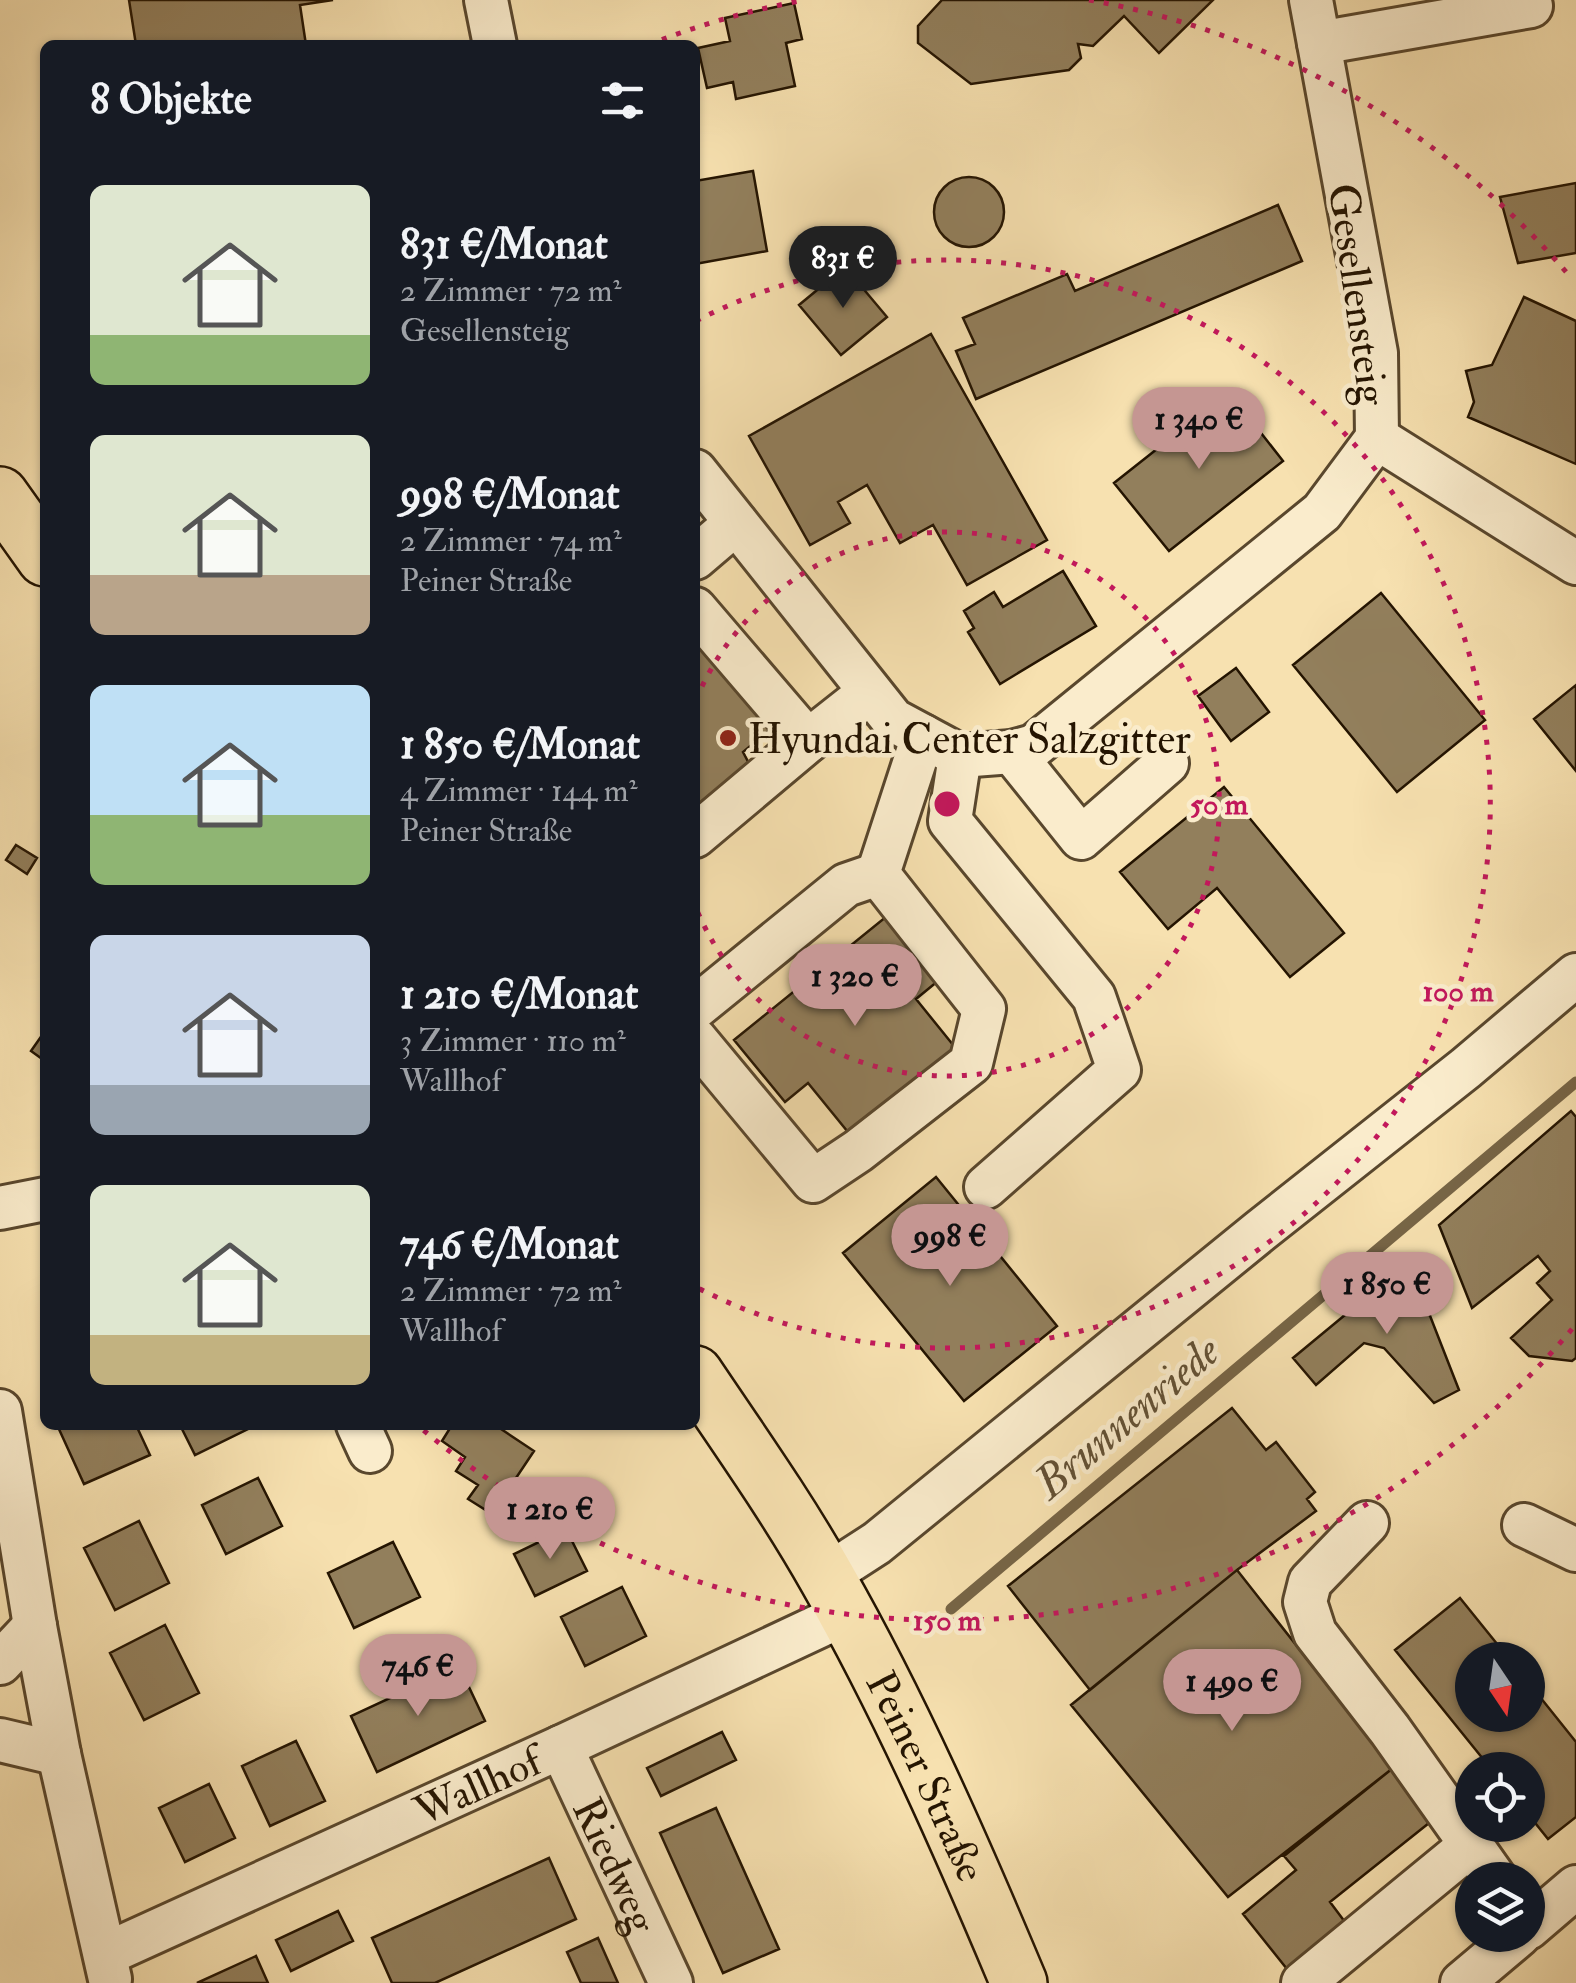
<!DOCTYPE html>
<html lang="de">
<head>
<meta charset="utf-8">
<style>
	:root { --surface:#171b24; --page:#242831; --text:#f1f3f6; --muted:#9ea1a6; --accent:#c59692 }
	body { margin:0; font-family:"IM FELL Double Pica",serif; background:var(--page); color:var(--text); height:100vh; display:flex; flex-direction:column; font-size:38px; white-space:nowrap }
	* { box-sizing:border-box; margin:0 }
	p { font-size:32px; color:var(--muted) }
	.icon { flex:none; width:55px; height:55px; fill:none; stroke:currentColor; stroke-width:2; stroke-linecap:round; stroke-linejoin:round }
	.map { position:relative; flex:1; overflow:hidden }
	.details { position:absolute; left:40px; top:40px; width:660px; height:1390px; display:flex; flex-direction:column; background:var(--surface); border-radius:15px; box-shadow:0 2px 8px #0004 }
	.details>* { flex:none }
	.needle { width:65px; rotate:167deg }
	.buttons { position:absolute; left:1455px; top:1642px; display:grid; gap:20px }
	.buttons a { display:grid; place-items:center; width:90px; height:90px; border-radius:50%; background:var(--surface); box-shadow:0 2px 8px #0004; font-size:50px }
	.price { position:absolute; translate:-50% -85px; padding:0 22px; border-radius:35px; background:var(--accent); color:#111; font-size:32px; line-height:65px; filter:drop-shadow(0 2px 5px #0008) }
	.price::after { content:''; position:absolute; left:50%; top:60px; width:30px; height:22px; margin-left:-15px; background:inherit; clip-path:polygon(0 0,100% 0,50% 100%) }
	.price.current { background:#222; color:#fff }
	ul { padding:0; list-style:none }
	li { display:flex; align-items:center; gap:30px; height:250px; padding:0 50px }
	li span { display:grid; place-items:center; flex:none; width:280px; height:200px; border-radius:15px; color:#555 }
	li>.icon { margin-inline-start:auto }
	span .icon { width:120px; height:120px; fill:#fffc; stroke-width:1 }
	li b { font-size:42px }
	h2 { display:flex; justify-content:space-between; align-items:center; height:120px; padding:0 50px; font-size:42px }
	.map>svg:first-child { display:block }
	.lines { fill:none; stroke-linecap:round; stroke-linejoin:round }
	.stream { stroke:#776546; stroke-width:11 }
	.building { fill:#927f5c; stroke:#241401; stroke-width:2.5 }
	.minor-casing { stroke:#59472d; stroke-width:48 }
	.major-casing { stroke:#241401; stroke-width:60 }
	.minor { stroke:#faeccc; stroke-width:42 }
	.major { stroke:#f7e1b0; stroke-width:55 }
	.ring { fill:none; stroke:#c2185b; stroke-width:5; stroke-dasharray:5 10 }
	.poi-dot { fill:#8f2418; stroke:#faeccc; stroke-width:4 }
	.labels { text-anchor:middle; stroke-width:9; stroke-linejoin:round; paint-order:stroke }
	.street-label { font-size:42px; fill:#241401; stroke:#faeccc }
	.poi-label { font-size:42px; fill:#241401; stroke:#faeccc; text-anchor:start }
	.water-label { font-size:45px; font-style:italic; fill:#635135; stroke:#faeccc }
	.centre { fill:#c2185b; stroke:#faeccc; stroke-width:5 }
	.ring-label { font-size:30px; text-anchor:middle; font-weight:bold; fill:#c2185b; stroke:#faeccc; stroke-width:9; stroke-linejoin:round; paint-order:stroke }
</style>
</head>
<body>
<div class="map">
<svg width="1576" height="1983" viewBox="0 0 1576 1983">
	<rect width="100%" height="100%" fill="#f7e1b0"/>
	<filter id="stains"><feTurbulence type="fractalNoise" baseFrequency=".002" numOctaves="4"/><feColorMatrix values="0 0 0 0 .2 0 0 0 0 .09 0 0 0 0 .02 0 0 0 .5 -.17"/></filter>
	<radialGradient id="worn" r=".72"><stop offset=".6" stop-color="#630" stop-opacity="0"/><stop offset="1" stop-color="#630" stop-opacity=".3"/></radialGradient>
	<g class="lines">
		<path class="stream" d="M951,1609L1576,1082"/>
	</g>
	<path class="building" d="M129,0H333L300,5L306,45H136Z
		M942,0H1213L1159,53L1124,16L1093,46L1078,44L1081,58L1069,70L971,84L918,43V26Z
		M794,3L802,39L786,43L795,86L736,99L733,82L707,88L698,48L730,41L725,18Z
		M753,171L767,251L695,264V181Z
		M934 212a35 35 0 1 1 70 0a35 35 0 1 1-70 0Z
		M1576,183V253L1518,263L1500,197Z
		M1278,205L1302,261L976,399L956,351L975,344L963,318L1067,274L1075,291Z
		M845,267L887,317L841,355L799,305Z
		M1524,297L1576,321V464L1468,417L1474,402L1466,371L1492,365Z
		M931,334L1047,540L967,585L933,525L900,543L867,485L838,502L850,523L810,545L749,436Z
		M1229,392L1283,461L1169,551L1114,483Z
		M1063,571L1096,626L1000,684L968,632L974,628L964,611L994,592L1003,607Z
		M1381,593L1485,720L1397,792L1293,665Z
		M695,635L778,723L743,752L754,773L695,820Z
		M1236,668L1269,712L1231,741L1198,696Z
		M1576,685V771L1534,719Z
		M1224,787L1344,933L1290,977L1217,888L1168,929L1120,872Z
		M16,845L37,858L27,874L6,860Z
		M892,912L944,976L916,999L958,1051L852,1137L808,1083L785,1102L734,1040Z
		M45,1031V1061L31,1051Z
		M1571,1111L1576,1117V1358L1572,1361L1529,1356L1511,1338L1552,1300L1537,1283L1550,1271L1538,1256L1472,1308L1439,1225Z
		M936,1177L1057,1326L964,1401L843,1253Z
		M1409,1262L1459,1390L1434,1403L1384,1348L1364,1343L1316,1385L1293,1358Z
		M1232,1408L1266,1450L1276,1442L1315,1492L1307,1499L1316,1511L1237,1570L1090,1690L1008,1586Z
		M63,1425H136L150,1455L84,1484L58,1427Z
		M180,1425H256L195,1455Z
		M452,1425H495L534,1451L492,1514L468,1499L478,1485L456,1471L465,1457L442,1441Z
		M258,1478L282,1526L226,1554L202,1505Z
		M139,1521L169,1583L115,1610L84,1548Z
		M566,1529L587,1571L535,1596L514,1554Z
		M393,1542L420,1597L354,1628L328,1573Z
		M1237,1570L1393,1768L1228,1897L1071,1705Z
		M622,1587L646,1636L585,1666L561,1617Z
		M1460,1598L1510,1660H1472V1715H1528V1682L1576,1742V1817L1548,1839L1528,1814V1770H1492L1395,1650Z
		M165,1625L199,1693L144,1720L110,1653Z
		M459,1666L485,1721L377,1772L351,1716Z
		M722,1732L736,1760L661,1796L647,1768Z
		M296,1741L325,1801L270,1826L242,1766Z
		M1393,1768L1434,1819L1330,1902L1345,1922L1287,1969L1243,1914L1296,1870L1284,1856Z
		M209,1784L235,1838L185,1862L159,1808Z
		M716,1808L779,1949L723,1973L660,1833Z
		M549,1858L576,1919L435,1983H392L372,1938Z
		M338,1911L353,1941L291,1971L276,1940Z
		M598,1938L618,1983H581L567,1952Z
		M256,1956L268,1983H197Z"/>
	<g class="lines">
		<defs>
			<g id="minor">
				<path d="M486,0L495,45"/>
				<path d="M1319,43L1531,6"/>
				<path d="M1377,438L1576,563"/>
				<path d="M695,471L893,720L960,756L1012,752L1034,746L1322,512L1377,438L1376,353L1311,0"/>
				<path d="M695,558L736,523"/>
				<path d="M695,609L808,741L870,692"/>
				<path d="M1012,752L1081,838L1167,763"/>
				<path d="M960,756L950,821L1094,997L1119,1070L986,1187"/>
				<path d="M695,836L808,741"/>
				<path d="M695,1008L846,885L878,874"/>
				<path d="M695,1039L813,1181L858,1151L971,1063L984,1009L878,874L923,736"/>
				<path d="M0,1208L45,1199"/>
				<path d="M0,1411L35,1626L59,1754L110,1979"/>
				<path d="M358,1425L370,1451"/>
				<path d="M1367,1523L1310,1582L1305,1602L1315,1633L1390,1730L1496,1880"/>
				<path d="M1524,1525L1576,1550"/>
				<path d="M826,1576L877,1543L1260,1231L1466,1068L1576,975"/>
				<path d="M0,1663L35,1626"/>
				<path d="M0,1740L59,1754"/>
				<path id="s1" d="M561,1747L671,1983"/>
				<path d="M1528,1928L1576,1887"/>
				<path id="s2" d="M106,1954L561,1747L847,1613"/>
				<path d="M1303,1983L1472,1844"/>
				<path d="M1462,1983L1519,1935"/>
			</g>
			<g id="major">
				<path d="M0,495L45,558"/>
				<path id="s3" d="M695,1374C740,1441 787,1507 827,1578C900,1706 962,1847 1019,1983"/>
			</g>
		</defs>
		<use href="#minor" class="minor-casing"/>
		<use href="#major" class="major-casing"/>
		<use href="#minor" class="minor"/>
		<use href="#major" class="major"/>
	</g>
	<g class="ring">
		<path d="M696 700A272 272 0 1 1 696 908"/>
		<path d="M696 321A544 544 0 1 1 696 1287"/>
		<path d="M1572 1329A816 816 0 0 1 422 1429M648 45A816 816 0 0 1 805 0M1089 0A816 816 0 0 1 1572 279"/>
	</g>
	<circle class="poi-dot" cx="728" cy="738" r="10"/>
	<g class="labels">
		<g class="street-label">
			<text transform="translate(1359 294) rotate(82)" y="15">Gesellensteig</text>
			<text dy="15" stroke="none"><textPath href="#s3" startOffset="465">Peiner Straße</textPath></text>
			<text dy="15" stroke="none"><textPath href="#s2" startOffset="408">Wallhof</textPath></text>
			<text dy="15" stroke="none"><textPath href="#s1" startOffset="130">Riedweg</textPath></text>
		</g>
		<g class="poi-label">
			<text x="748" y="753">Hyundai Center Salzgitter</text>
		</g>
		<g class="water-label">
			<text transform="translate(1126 1416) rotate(-40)" y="16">Brunnenriede</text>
		</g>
	</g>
	<circle cx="947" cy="804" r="15" class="centre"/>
	<g class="ring-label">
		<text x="1219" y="814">50 m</text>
		<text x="1458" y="1001">100 m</text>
		<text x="947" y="1630">150 m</text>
	</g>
	<rect width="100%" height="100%" filter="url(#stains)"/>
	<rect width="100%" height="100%" fill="url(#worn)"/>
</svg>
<div class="buttons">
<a><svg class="needle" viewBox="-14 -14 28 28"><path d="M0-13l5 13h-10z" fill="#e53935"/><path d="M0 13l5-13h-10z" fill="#9ea1a6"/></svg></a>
<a><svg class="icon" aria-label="locate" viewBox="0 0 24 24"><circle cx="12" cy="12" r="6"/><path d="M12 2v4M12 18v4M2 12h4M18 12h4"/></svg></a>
<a><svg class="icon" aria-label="layers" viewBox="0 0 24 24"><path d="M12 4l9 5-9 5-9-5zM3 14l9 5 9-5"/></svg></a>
</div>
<b class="price current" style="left:843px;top:311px">831 €</b>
<b class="price" style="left:1199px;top:472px">1 340 €</b>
<b class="price" style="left:855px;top:1029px">1 320 €</b>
<b class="price" style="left:950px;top:1289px">998 €</b>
<b class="price" style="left:1387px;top:1337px">1 850 €</b>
<b class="price" style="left:550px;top:1562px">1 210 €</b>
<b class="price" style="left:418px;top:1719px">746 €</b>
<b class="price" style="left:1232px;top:1734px">1 490 €</b>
<section class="details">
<h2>8 Objekte<svg class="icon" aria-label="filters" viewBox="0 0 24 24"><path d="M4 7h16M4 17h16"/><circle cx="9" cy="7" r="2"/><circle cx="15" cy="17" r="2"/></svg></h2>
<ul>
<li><span style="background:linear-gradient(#dfe7d0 75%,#8fb573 0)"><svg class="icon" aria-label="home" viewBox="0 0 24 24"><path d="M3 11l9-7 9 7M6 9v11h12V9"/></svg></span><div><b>831 €/Monat</b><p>2 Zimmer · 72 m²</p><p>Gesellensteig</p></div></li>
<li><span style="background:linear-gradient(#dfe7d0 70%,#b9a48a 0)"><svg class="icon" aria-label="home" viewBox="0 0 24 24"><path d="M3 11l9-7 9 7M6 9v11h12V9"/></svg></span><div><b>998 €/Monat</b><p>2 Zimmer · 74 m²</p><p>Peiner Straße</p></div></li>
<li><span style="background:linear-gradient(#bfe0f5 65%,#8fb573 0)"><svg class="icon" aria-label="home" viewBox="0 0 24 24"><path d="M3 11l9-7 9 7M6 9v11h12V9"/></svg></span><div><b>1 850 €/Monat</b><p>4 Zimmer · 144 m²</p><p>Peiner Straße</p></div></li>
<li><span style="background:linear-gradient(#c9d6e8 75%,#9aa5b1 0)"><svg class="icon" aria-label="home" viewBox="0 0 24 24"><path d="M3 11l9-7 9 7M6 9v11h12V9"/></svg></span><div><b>1 210 €/Monat</b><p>3 Zimmer · 110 m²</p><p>Wallhof</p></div></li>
<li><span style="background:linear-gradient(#dfe7d0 75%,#c2b280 0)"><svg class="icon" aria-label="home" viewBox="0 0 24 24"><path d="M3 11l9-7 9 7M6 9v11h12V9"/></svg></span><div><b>746 €/Monat</b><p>2 Zimmer · 72 m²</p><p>Wallhof</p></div></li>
</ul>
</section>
</div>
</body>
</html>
